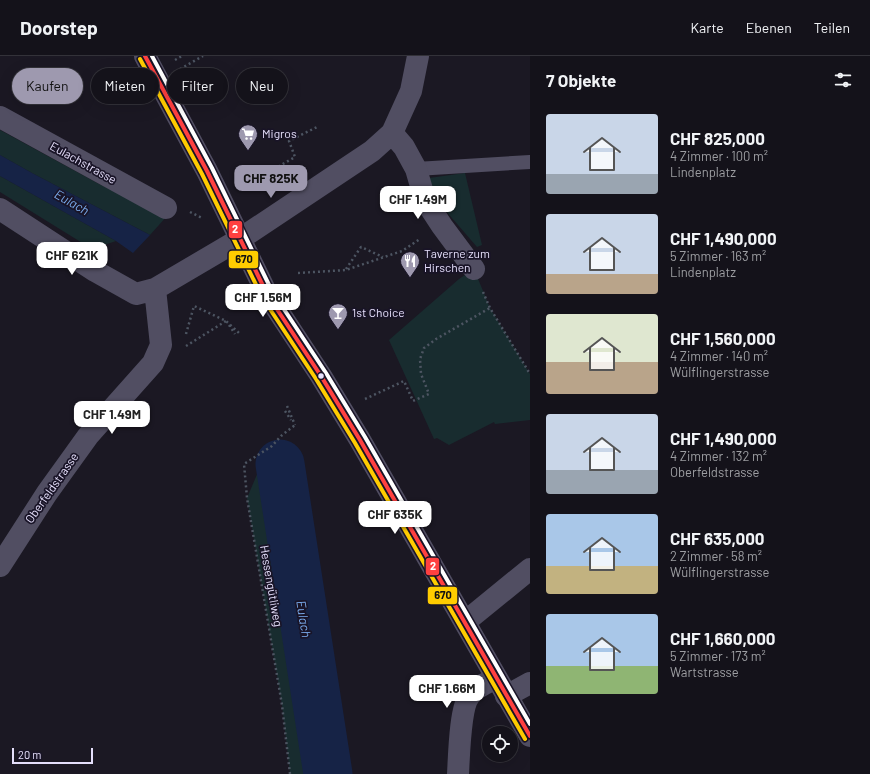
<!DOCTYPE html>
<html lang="de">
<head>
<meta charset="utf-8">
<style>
	:root { --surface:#14121a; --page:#212027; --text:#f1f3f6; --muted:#9d9ea2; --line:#333239; --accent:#9e99af }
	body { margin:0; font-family:Barlow,sans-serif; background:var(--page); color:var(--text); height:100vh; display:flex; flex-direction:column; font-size:15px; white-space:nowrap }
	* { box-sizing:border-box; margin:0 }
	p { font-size:13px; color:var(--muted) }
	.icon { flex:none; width:22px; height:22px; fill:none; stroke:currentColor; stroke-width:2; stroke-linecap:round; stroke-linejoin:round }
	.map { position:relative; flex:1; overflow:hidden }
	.panel { display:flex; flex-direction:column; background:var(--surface); width:340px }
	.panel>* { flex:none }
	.top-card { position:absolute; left:12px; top:12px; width:380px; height:36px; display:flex; gap:8px }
	.buttons { position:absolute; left:482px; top:670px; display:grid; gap:8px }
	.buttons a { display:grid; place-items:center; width:36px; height:36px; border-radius:50%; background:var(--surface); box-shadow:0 4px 16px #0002,0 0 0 1px var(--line); font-size:20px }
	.scale { position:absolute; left:12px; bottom:10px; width:81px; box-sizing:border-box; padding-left:4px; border:2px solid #e5dffb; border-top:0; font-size:11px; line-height:14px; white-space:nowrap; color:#e5dffb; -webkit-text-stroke:3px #191427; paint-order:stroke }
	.price { position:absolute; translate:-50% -34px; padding:0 9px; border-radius:8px; background:#fff; color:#222; font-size:13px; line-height:26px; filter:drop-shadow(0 1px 2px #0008) }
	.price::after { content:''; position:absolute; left:50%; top:24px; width:12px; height:9px; margin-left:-6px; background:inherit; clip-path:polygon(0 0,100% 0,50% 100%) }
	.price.active { background:var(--accent); color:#111 }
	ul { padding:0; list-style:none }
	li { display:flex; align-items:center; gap:12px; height:100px; padding:0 16px }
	li span { display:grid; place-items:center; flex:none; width:112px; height:80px; border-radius:4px; color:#555 }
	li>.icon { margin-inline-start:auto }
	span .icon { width:48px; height:48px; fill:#fffc; stroke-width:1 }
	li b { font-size:17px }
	h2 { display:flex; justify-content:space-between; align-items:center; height:48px; padding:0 16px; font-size:17px }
	.tag { padding:0 14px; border-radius:18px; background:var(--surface); box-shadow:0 4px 16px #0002,0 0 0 1px var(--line); font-size:14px; line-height:36px }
	.tag.active { background:var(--accent); color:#111 }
	header { display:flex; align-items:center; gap:24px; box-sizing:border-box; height:56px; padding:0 20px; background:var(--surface); border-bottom:1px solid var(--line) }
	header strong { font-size:19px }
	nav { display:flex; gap:22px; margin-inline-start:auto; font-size:14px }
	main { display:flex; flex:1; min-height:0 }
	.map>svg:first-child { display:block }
	.green { fill:#182c2f }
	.water { fill:#162346 }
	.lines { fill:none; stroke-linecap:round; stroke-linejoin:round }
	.river { stroke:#162346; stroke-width:49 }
	.path { stroke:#4d5562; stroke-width:2.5; stroke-dasharray:2 3; stroke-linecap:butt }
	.service { stroke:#514e62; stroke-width:14 }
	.minor { stroke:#514e62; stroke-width:22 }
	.tertiary { stroke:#514e62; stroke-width:22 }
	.bus-1-casing { stroke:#191427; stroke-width:7 }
	.bus-2-casing { stroke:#191427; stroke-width:7 }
	.bus-3-casing { stroke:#191427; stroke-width:7 }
	.bus-1 { stroke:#ff4040; stroke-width:4 }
	.bus-2 { stroke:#fc0; stroke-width:4 }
	.bus-3 { stroke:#fff; stroke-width:4 }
	.bus-dot { fill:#e5dffb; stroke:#191427; stroke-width:1.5 }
	.labels { text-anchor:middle; stroke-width:3.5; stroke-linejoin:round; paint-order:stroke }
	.poi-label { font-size:12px; fill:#e5dffb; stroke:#191427; text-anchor:start }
	.street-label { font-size:12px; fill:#e5dffb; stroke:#191427 }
	.water-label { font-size:13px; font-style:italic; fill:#7aabed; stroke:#191427 }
	.line-badge { stroke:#191427; stroke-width:1.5 }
	.badge-label { font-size:11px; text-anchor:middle; font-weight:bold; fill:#fff }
	.pale-badge-label { font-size:11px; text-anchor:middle; font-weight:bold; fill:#111 }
</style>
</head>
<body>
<header>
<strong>Doorstep</strong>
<nav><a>Karte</a><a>Ebenen</a><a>Teilen</a></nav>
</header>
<main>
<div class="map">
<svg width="530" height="718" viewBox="0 0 530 718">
	<rect width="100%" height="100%" fill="#1b1823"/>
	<path class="green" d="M0,74L99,128L167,160L150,179L32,117L0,99Z
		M465,117L482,189L477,191L439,147L429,122Z
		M0,120L116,185L92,193L0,136Z
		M474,213L490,252L530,318V364L495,368L494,366L449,389L437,382L434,383L389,284L459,223Z
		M271,412L318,718H290L282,649L247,442L258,416Z"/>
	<path class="water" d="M0,99L32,117L150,179L133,197L116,185L0,120Z"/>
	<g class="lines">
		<path class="river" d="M280,408L328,718"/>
		<path class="path" d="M175,4L182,0
			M180,13L203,0
			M248,128L295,101L289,85L319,70
			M190,156L202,162
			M346,213L361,191L383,201
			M298,217L346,214L402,195L420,183
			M483,236L490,252L530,318
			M229,269L235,278
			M186,278L194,250L226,265L239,277
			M186,290L226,265
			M365,343L404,325L413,345L429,338L421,318L420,303L424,292L436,283L490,252
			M287,350L295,369
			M285,355L291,364
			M290,718L282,649L247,442L244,408L272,390L281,380L295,369"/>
		<path class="service" d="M416,113L530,106"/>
		<path class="minor" d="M0,61L166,152
			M392,77L404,91L416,113L425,144L442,170L474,213
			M0,153L95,215L136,238L155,233L240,183L372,95L392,77L411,35L418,0
			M0,510L47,437L88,380L153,307L161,289L155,233
			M465,566L530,513
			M506,640L530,627
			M458,718C459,701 460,650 470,639C476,631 487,627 496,622"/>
		<path class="tertiary" d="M145,0L207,115L267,238L321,320L360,384L530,680"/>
		<defs>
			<path id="bus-1" d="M145,0L207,115L267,238L321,320L360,384L530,680"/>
			<path id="bus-2" d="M140,3L202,118L262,241L316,323L355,387L525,683"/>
			<path id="bus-3" d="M152,0L212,112L272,235L326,317L365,381L530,668"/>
		</defs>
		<use href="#bus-1" class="bus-1-casing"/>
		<use href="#bus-2" class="bus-2-casing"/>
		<use href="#bus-3" class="bus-3-casing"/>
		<use href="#bus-1" class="bus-1"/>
		<use href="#bus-2" class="bus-2"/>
		<use href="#bus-3" class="bus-3"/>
	</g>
	<defs>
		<symbol id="supermarket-pin" viewBox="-11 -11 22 30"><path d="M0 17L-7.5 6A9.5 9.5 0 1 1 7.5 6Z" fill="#9e99af" stroke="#191427"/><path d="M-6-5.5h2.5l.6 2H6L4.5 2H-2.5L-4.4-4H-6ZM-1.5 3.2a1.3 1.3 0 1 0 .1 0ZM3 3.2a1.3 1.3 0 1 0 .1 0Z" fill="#fff"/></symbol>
		<symbol id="restaurant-pin" viewBox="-11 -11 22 30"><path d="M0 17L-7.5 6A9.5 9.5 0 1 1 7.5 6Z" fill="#9e99af" stroke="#191427"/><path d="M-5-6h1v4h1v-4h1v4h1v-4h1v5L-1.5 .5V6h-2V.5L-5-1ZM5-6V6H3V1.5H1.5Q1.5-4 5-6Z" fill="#fff"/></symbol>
		<symbol id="bar-pin" viewBox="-11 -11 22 30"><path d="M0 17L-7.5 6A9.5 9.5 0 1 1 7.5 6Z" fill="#9e99af" stroke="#191427"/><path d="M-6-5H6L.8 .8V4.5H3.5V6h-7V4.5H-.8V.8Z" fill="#fff"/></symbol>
	</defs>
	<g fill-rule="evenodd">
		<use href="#supermarket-pin" x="237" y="67" width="22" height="30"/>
		<use href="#restaurant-pin" x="399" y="194" width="22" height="30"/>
		<use href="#bar-pin" x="327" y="246" width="22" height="30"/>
	</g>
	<circle class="bus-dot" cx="321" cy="320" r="3.5"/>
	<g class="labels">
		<g class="poi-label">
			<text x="262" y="82">Migros</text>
			<text x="424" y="202">Taverne zum<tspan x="424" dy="14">Hirschen</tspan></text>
			<text x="352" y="261">1st Choice</text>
		</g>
		<g class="street-label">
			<text transform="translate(83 107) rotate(29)" y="4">Eulachstrasse</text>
			<text transform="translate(52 432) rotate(-55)" y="4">Oberfeldstrasse</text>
			<text transform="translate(271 530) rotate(80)" y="4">Hessengütliweg</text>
		</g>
		<g class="water-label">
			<text transform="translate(72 146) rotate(30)" y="5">Eulach</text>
			<text transform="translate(304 563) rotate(81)" y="5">Eulach</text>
		</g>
	</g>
	<g class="line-badge">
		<rect x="228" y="164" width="15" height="19" rx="4" fill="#ff4040"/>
		<rect x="228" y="194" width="31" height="19" rx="4" fill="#fc0"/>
		<rect x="425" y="501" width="15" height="19" rx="4" fill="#ff4040"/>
		<rect x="427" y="530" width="31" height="19" rx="4" fill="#fc0"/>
	</g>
	<g class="badge-label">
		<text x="235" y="177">2</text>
		<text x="433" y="514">2</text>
	</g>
	<g class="pale-badge-label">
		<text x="244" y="207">670</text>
		<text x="443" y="543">670</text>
	</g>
</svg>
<div class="buttons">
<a><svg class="icon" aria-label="locate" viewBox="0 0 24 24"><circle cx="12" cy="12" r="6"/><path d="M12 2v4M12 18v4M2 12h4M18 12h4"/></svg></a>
</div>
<div class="scale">20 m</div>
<b class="price active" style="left:271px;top:143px">CHF 825K</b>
<b class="price" style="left:418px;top:164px">CHF 1.49M</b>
<b class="price" style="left:72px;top:220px">CHF 621K</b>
<b class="price" style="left:263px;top:262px">CHF 1.56M</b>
<b class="price" style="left:112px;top:379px">CHF 1.49M</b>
<b class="price" style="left:395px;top:479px">CHF 635K</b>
<b class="price" style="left:447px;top:653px">CHF 1.66M</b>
<div class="top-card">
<a class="tag active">Kaufen</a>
<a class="tag">Mieten</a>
<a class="tag">Filter</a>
<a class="tag">Neu</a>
</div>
</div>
<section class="panel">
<h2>7 Objekte<svg class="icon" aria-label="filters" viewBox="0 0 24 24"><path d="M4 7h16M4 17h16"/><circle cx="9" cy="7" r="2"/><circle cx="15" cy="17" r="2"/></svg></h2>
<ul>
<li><span style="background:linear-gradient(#c9d6e8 75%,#9aa5b1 0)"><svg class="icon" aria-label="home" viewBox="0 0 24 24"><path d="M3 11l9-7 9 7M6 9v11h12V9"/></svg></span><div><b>CHF 825,000</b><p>4 Zimmer · 100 m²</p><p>Lindenplatz</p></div></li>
<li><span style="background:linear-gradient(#c9d6e8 75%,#b9a48a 0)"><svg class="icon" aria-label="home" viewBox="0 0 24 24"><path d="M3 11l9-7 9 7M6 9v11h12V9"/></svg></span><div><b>CHF 1,490,000</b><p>5 Zimmer · 163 m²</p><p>Lindenplatz</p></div></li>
<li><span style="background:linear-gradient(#dfe7d0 60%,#b9a48a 0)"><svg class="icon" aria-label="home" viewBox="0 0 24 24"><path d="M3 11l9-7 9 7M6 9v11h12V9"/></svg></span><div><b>CHF 1,560,000</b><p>4 Zimmer · 140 m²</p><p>Wülflingerstrasse</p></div></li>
<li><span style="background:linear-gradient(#c9d6e8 70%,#9aa5b1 0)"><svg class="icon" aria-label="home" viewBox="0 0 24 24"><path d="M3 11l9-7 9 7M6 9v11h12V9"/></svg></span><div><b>CHF 1,490,000</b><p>4 Zimmer · 132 m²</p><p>Oberfeldstrasse</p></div></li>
<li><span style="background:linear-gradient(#a9c7e8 65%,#c2b280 0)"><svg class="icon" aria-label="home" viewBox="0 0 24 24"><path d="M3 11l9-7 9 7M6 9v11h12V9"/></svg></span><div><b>CHF 635,000</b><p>2 Zimmer · 58 m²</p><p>Wülflingerstrasse</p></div></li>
<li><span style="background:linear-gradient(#a9c7e8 65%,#8fb573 0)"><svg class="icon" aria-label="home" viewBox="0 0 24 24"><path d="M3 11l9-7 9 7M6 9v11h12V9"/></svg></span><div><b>CHF 1,660,000</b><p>5 Zimmer · 173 m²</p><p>Wartstrasse</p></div></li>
</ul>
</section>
</main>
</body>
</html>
